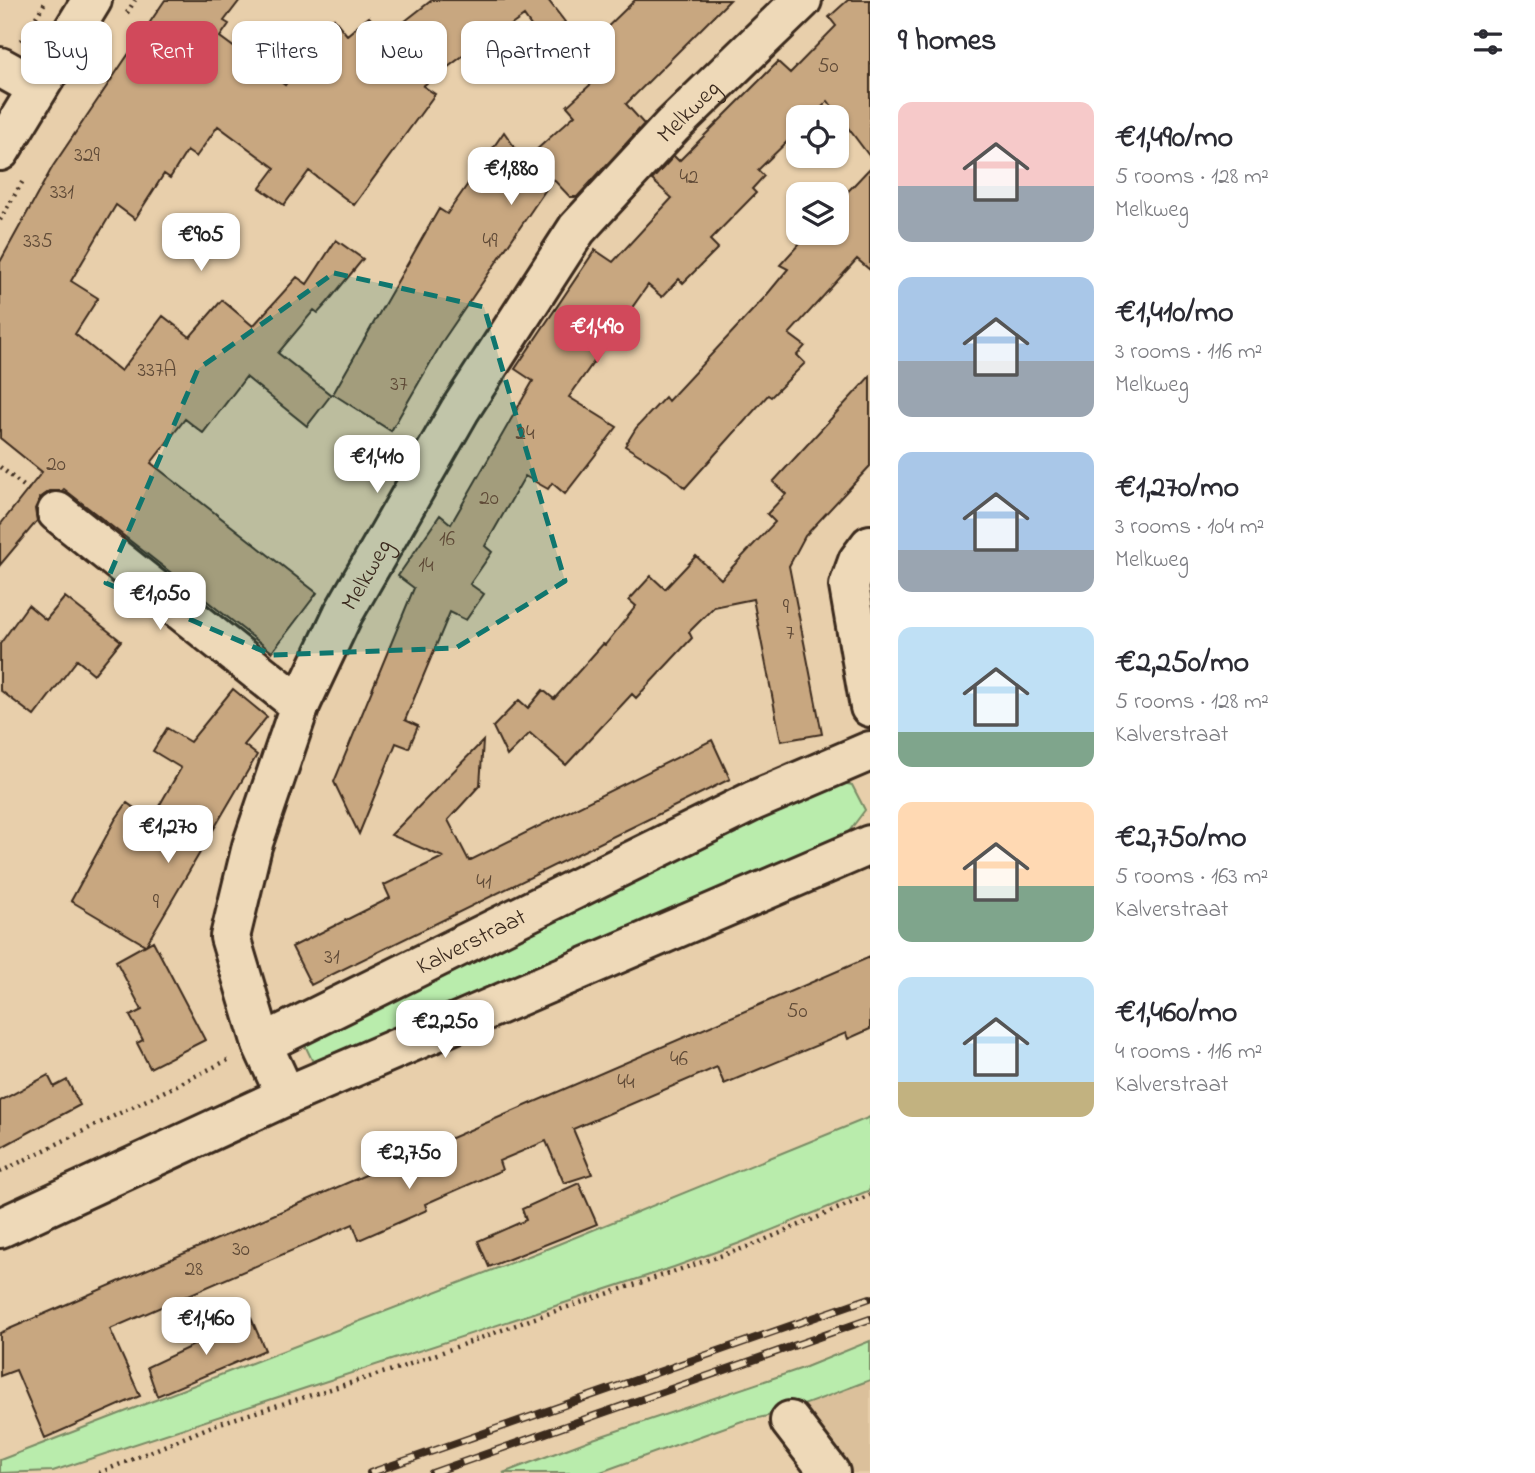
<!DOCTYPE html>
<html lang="en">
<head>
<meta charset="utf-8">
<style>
	:root { --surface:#fff; --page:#f2f2f3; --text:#2b2b33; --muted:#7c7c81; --accent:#d1495b }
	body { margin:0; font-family:"Indie Flower",sans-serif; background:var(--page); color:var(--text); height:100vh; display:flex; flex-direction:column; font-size:26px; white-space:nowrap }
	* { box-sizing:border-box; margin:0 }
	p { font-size:23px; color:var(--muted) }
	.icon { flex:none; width:38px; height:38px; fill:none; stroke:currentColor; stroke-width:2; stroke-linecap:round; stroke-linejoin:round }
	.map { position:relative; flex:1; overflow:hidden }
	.details { display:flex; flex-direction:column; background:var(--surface); width:665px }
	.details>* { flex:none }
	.guide { position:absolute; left:21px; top:21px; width:665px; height:63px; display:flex; gap:14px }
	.tools { position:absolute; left:786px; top:105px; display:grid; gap:14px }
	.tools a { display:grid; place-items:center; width:63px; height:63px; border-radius:14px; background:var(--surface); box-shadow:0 2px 5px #0004; font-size:35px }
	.price { position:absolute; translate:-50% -60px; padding:0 16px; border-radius:14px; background:#fff; color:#222; font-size:23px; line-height:46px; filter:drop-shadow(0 2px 4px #0008) }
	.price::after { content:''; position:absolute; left:50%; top:42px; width:21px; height:16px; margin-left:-10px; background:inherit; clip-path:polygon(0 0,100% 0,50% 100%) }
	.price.selected { background:var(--accent); color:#fff }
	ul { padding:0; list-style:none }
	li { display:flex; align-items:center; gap:21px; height:175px; padding:0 28px }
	li span { display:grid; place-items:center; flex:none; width:196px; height:140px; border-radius:14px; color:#555 }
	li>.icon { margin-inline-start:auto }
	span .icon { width:84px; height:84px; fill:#fffc; stroke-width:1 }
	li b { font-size:30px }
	h2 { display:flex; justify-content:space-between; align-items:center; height:84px; padding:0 28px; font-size:30px }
	.pill { padding:0 24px; border-radius:14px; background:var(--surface); box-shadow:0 2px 5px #0004; font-size:24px; line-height:63px }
	.pill.selected { background:var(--accent); color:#fff }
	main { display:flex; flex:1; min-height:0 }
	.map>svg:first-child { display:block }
	.built { fill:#dbc09b }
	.green { fill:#b9ecac; stroke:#7a8b65; stroke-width:2 }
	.building { fill:#c8a780; stroke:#3b2a1e; stroke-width:2 }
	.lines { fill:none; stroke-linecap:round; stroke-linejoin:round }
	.street-casing { stroke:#3b2a1e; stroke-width:44 }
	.secondary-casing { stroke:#3b2a1e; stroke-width:44 }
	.path { stroke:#3b2a1e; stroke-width:4.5; stroke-dasharray:2 5; stroke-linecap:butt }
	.street { stroke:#eed9b8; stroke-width:38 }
	.secondary { stroke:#eed9b8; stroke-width:38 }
	.rail-casing { stroke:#3b2a1e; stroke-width:8 }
	.rail { stroke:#eed9b8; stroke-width:5; stroke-dasharray:16; stroke-linecap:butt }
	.marked { fill:#0f766e; fill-opacity:0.2; stroke:#0f766e; stroke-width:5; stroke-dasharray:14 9; stroke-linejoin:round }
	.labels { text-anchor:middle; stroke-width:6; stroke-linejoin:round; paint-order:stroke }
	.number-label { font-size:21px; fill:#5e4936 }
	.street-label { font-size:24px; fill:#3b2a1e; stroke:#eed9b8 }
</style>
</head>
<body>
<main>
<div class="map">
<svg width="870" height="1473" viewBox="0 0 870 1473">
	<rect width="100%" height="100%" fill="#e8cfab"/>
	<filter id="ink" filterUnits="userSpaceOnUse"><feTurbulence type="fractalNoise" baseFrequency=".0143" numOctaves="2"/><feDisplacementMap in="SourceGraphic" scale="14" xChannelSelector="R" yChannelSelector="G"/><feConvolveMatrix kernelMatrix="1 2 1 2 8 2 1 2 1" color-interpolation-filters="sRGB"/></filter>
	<g filter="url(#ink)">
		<path class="built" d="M870,1341V1473H842L794,1407L790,1372Z"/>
		<path class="green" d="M833,781L852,785L865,810L847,834L313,1062L302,1039Z
			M870,1117V1190L740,1243L674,1267L53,1471L0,1473V1460L539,1252Z
			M870,1341V1380C829,1395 785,1415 742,1421L598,1473H503L590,1440L806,1367Z"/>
		<path class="building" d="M165,0H240L224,21L229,24L220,37L285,85L334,19L347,35L369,17L386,36L432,0H548L565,22L541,40L524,16L482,46L480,43L423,86L435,94L354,205L309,171L284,205L260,188L275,168L218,126L196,157L187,151L170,178L164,174L135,219L116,205L71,281L98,298L75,334L121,371L163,316L190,337L222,300L253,326L297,277L307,284L336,240L363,259L327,303L318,313L314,310L278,353L331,395L307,426L246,377L203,433L185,419L151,463L317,593L272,652L64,489L62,491H50L40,498L35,509L37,521L0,565V525L42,472L0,438V262L53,166Z
			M635,0H730L626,104L644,124L577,197H570L553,179L444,339L391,431L333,394L439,209L447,214L504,132L524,161L575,115L567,106L614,63L594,40Z
			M848,0H870V157L828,101L812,117H798V131L758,170L764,176L752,189L756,193L710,240L718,248L683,283L679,279L662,297L648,285L569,397L617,427L565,494L552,483L548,489L525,476L485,546L492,552L470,584L484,594L466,620L450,612L405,720L418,726L409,748L396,743L359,834L334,782L414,588L398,576L440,515L451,524L533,381L515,369L595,250L613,262L672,198L652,180L674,156L679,161L778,62L790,73L836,26L829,17Z
			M870,168V270L857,259L789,334L805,346L797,355L805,363L771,397L768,395L685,488L668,473L625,446L636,428L665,397L668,401L765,297L788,269L780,265L809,233H836V204Z
			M870,376V466L805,536L789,566L822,734L781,741L753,599L714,607L689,632L692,638L636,698L632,694L566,765L530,733L507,756L493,727L519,700L528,708L543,690L554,699L603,644L605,645L636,606L629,600L651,576L665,589L696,556L721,579L775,522L767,514L786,494L773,482Z
			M65,597L121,641L94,674L77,660L34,716L0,690V644L28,605L46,620Z
			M233,689L267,717L244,745L257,755L146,945L153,941L205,1040L150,1068L137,1043L143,1040L130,1016L142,1010L116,961L145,945L71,901L115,820L127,803L151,820L181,768L153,751L167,728L190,742Z
			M712,740L730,779L311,985L292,947L390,898L384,885L443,857L391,835L483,741L480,785L448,820L469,861Z
			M870,957V1029L848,1039L846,1033L724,1084L717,1067L573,1129L592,1174L564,1183L546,1141L499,1161L502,1170L425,1204L427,1210L359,1240L353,1224L110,1329L140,1396L45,1438L16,1370L0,1376V1333Z
			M48,1075L54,1087L67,1080L80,1105L0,1148V1101Z
			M579,1183L597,1224L489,1267L478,1241L526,1220L522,1209Z
			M251,1318L265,1350L157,1396L147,1367Z"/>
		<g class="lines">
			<defs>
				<g id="street">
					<path d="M0,67L38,88"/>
					<path d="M57,512L300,705"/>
					<path d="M870,545L858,561L849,586L870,707"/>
					<path id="s1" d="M262,1044L753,801L870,751"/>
					<path id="s2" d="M286,1096L262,1044L230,937L252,846L300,705L343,614L460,410L577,229L672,126L802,0"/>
					<path d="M790,1421L830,1473"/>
				</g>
				<path id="secondary" d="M0,151L92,0
					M0,1228L286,1096L870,845"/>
			</defs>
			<use href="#street" class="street-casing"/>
			<use href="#secondary" class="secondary-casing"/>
			<path class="path" d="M127,13L135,0
				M21,41L46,1
				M0,220L24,179
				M0,467L30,491
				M0,1172L230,1059
				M99,1473L217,1424L402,1367L532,1319L750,1246L870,1195"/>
			<use href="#street" class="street"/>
			<use href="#secondary" class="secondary"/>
			<defs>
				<path id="rail" d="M370,1473L870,1298
					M432,1473L870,1319"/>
			</defs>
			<use href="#rail" class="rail-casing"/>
			<use href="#rail" class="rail"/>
		</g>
	</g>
	<path class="marked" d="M334,273L484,307L565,581L456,648L272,655L106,583L198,369Z"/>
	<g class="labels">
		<g class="number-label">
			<text x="828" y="72">50</text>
			<text x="87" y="161">329</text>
			<text x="689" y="183">42</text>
			<text x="62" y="198">331</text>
			<text x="38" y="247">335</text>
			<text x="490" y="247">49</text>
			<text x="157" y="376">337A</text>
			<text x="399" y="390">37</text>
			<text x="525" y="439">24</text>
			<text x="56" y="470">20</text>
			<text x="489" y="504">20</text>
			<text x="447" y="545">16</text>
			<text x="426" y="571">14</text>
			<text x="786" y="613">9</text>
			<text x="790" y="639">7</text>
			<text x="484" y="888">41</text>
			<text x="156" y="908">9</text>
			<text x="332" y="963">31</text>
			<text x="797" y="1017">50</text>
			<text x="679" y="1065">46</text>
			<text x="626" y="1088">44</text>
			<text x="241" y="1255">30</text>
			<text x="194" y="1275">28</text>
		</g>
		<g class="street-label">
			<text dy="8" stroke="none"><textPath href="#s2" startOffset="1125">Melkweg</textPath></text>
			<text dy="8" stroke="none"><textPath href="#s2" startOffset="558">Melkweg</textPath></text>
			<text dy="8" stroke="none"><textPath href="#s1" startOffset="233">Kalverstraat</textPath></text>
		</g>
	</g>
</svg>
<div class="tools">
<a><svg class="icon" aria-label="locate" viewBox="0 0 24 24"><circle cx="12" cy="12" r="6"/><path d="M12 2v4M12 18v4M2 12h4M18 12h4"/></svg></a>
<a><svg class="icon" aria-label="layers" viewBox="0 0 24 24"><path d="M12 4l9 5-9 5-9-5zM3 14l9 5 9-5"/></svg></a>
</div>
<b class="price" style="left:511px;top:207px">€1,880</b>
<b class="price" style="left:201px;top:273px">€905</b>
<b class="price selected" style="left:597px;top:365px">€1,490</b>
<b class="price" style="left:377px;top:495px">€1,410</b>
<b class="price" style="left:160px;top:632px">€1,050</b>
<b class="price" style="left:168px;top:865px">€1,270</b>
<b class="price" style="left:445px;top:1060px">€2,250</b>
<b class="price" style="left:409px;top:1191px">€2,750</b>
<b class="price" style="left:206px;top:1357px">€1,460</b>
<div class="guide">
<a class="pill">Buy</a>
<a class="pill selected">Rent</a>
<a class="pill">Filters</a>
<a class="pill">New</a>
<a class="pill">Apartment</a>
</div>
</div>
<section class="details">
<h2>9 homes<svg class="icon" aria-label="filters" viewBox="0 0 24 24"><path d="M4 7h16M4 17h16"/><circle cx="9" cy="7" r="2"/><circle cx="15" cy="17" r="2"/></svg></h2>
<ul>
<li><span style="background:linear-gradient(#f6c9c9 60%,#9aa5b1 0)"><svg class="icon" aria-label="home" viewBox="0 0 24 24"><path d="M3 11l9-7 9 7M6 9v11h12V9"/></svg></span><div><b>€1,490/mo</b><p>5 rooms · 128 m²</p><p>Melkweg</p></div></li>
<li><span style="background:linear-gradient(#a9c7e8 60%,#9aa5b1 0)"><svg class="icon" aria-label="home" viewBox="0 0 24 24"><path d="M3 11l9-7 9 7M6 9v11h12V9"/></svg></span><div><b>€1,410/mo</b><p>3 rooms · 116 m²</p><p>Melkweg</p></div></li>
<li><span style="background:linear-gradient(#a9c7e8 70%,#9aa5b1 0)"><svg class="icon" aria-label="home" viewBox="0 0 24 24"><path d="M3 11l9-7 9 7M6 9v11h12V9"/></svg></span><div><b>€1,270/mo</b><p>3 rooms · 104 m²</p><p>Melkweg</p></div></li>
<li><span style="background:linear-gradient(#bfe0f5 75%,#7fa58c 0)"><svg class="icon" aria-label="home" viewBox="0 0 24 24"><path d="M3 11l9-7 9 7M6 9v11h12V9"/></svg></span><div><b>€2,250/mo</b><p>5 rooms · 128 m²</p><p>Kalverstraat</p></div></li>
<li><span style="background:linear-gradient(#ffd9b3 60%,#7fa58c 0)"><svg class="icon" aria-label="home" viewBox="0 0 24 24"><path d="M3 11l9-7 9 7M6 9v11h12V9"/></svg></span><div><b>€2,750/mo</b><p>5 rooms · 163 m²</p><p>Kalverstraat</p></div></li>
<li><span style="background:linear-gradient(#bfe0f5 75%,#c2b280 0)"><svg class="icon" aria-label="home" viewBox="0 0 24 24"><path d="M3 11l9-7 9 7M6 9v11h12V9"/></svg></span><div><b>€1,460/mo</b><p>4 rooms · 116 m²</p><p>Kalverstraat</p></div></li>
</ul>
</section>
</main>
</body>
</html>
